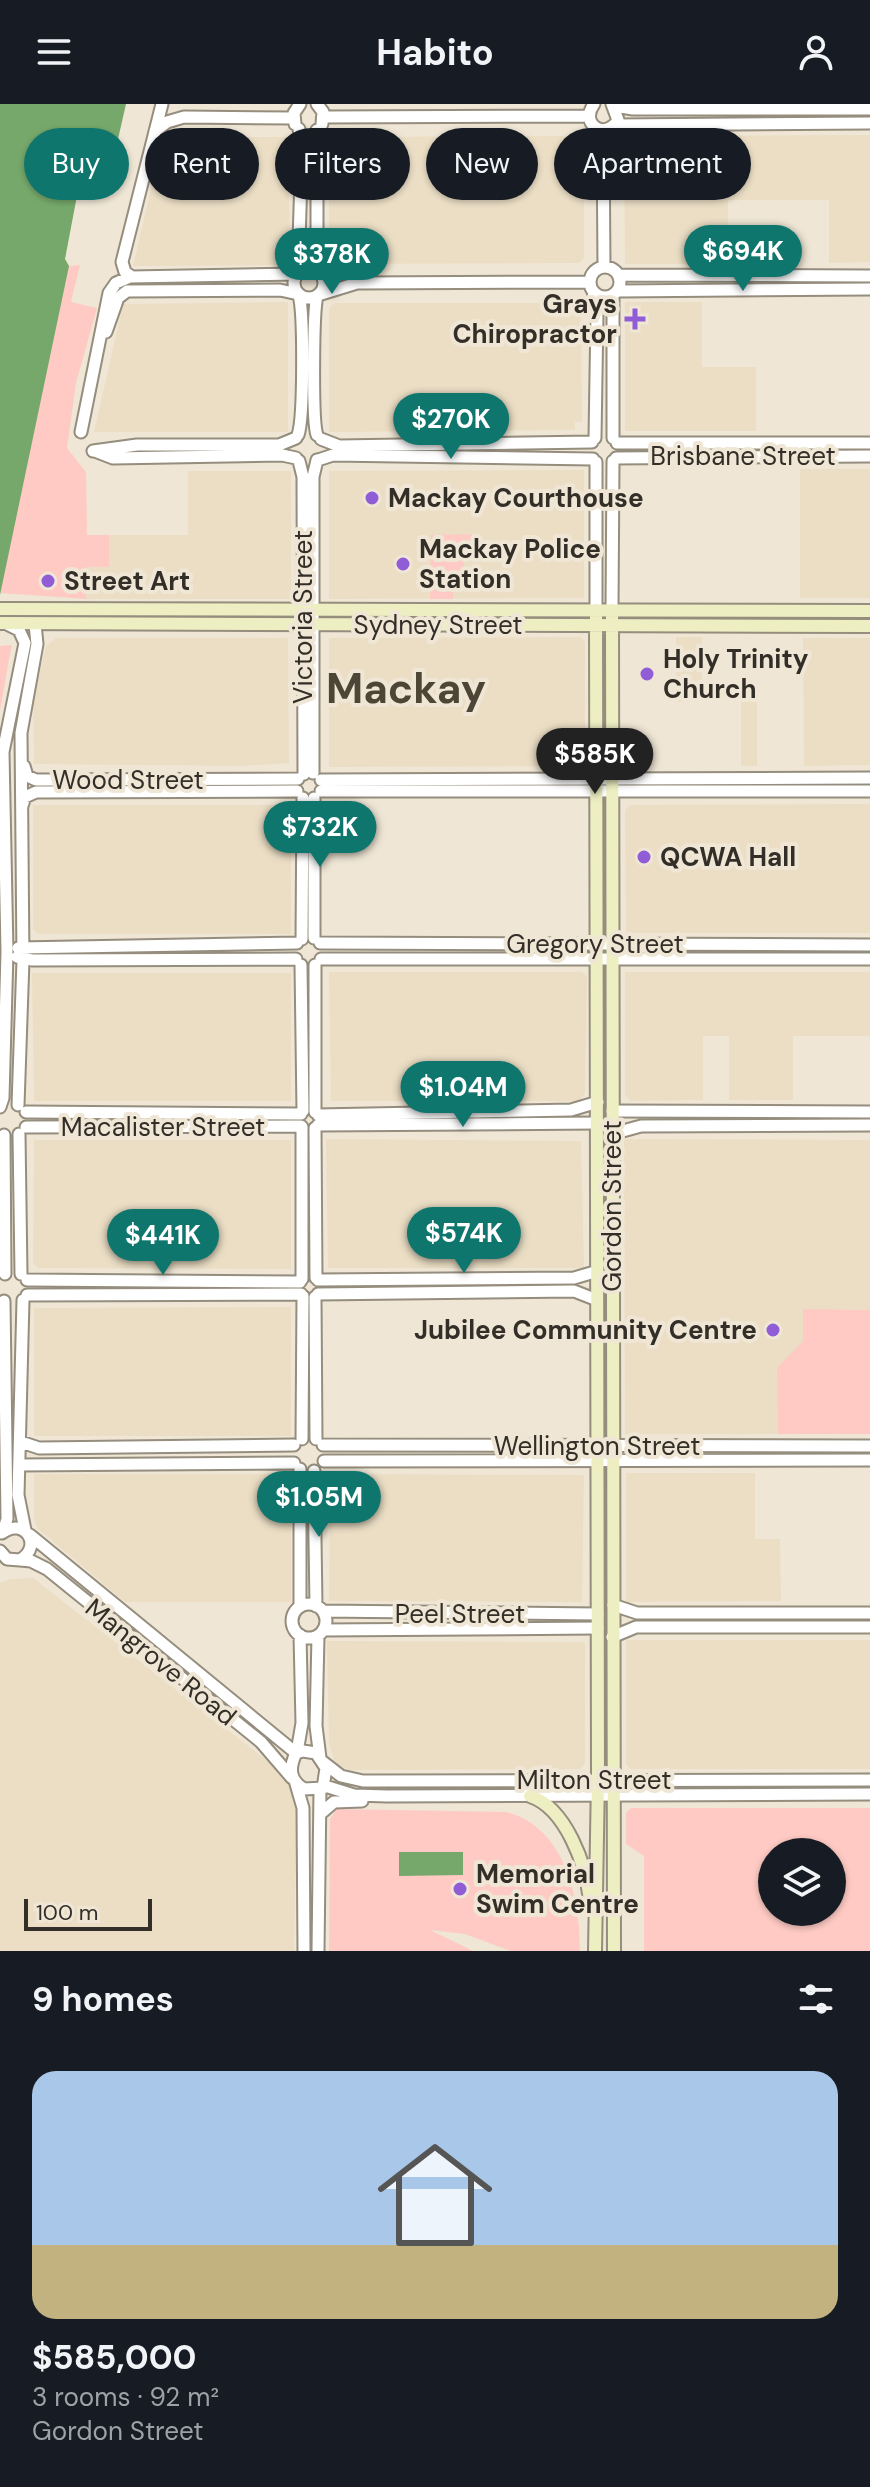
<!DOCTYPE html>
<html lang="en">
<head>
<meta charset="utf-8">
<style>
	:root { --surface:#171b24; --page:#242831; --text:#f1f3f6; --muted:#9ea1a6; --line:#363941; --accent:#0f766e }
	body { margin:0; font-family:"DM Sans",sans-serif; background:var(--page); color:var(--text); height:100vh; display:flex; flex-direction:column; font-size:30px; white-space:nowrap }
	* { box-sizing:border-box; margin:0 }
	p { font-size:26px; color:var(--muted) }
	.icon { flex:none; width:44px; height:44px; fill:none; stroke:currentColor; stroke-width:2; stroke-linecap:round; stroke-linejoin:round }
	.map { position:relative; height:1847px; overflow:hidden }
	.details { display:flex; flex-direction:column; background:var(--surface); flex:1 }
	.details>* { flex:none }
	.guide { position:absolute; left:24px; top:24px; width:822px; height:72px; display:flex; gap:16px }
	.tools { position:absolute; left:758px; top:1734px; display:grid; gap:16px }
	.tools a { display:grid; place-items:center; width:88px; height:88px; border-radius:50%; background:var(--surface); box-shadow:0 2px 6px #0004; font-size:40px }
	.scale { position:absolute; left:24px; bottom:20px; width:128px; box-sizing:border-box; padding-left:8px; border:4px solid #332f28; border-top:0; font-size:22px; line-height:28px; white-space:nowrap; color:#332f28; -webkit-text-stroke:6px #efe6d5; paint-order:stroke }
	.price { position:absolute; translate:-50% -68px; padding:0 18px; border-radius:28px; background:var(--accent); color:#fff; font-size:26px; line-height:52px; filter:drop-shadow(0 2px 4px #0008) }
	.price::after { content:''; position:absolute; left:50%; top:48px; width:24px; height:18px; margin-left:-12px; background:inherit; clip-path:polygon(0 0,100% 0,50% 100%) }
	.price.active { background:#222; color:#fff }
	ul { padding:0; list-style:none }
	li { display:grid; align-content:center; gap:16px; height:424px; padding:0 32px }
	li+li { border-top:2px solid var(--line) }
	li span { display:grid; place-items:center; height:248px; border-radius:24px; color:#555 }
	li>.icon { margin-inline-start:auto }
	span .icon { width:144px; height:144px; fill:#fffc; stroke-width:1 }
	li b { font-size:34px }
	h2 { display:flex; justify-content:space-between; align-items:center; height:96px; padding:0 32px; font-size:34px }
	.chip { padding:0 28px; border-radius:36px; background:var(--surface); box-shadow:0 2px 6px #0004; font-size:28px; line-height:72px }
	.chip.active { background:var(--accent); color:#fff }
	header { display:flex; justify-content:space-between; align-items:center; height:104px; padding:0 32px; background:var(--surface); font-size:36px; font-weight:700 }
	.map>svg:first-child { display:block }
	.built { fill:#ebdec5 }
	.green { fill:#fecac3; fill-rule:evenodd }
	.water { fill:#76a86b }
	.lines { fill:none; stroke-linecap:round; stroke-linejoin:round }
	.tertiary-casing { stroke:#958d7d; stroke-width:15 }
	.secondary-casing { stroke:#958d7d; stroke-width:16 }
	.tertiary { stroke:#fff; stroke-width:11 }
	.secondary { stroke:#edefc3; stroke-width:12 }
	.poi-dot { fill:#915dd6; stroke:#efe6d5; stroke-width:3 }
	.labels { text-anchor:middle; stroke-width:8; stroke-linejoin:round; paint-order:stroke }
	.poi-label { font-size:26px; font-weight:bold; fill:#332f28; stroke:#efe6d5; text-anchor:start }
	.street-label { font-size:26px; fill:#332f28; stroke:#efe6d5 }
	.town-label { font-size:42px; font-weight:bold; fill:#4d4637; stroke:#efe6d5 }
</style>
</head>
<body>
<header><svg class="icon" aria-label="menu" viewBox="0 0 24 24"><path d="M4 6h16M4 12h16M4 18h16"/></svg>Habito<svg class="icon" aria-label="person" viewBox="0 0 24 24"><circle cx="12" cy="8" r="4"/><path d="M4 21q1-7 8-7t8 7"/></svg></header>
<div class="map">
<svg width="870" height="1847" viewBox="0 0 870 1847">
	<rect width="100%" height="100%" fill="#efe6d5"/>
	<path class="built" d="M870,31V158L829,159V96H728V160H625L624,32Z
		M584,32V154L579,159L329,160V38L334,33Z
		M163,33H288L290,161L133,162Z
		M288,198V328H94L123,200Z
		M625,198H702V263H756V327H625Z
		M334,199H574V206H581L582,318H575V326L329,328V204Z
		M800,365H870V494H800Z
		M584,366V494L329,495V367Z
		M188,367H291V495H86V463H109V431H188Z
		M580,533L585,538V662L329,663V534Z
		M676,533H702V597L676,598Z
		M56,534H288L289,659L242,662L34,660L33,598L46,542Z
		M803,534H870V661L804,662Z
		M741,598H757V662H741Z
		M870,700V829H626L625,706L630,701Z
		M33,701H291V830H38L33,825Z
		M329,868H582L587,873L585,989L579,997H331Z
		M625,868H870V932H793V996H729V932H703V996L631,997L625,991Z
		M32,869H291V997H34Z
		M326,1035L581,1037L584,1164H328Z
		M624,1035L870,1036V1330H625Z
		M34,1036H291V1165L38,1164L33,1159Z
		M291,1203V1332H34V1204Z
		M626,1369H755V1435H780L781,1497L626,1498Z
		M34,1370H286L291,1375V1498H125L38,1425L34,1416Z
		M330,1370L584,1371L582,1498L329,1497Z
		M33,1474L274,1662L297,1692L294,1847H0V1479L10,1475Z
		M626,1536H870V1665H631L626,1660Z
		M327,1537L585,1538V1659L580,1665L350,1666L341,1662L334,1656L329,1639Z"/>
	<path class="green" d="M80,161L71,198L97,204L76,279L67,344L86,368L87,431H109V463H86V495L0,489L59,198L69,162Z
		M482,430V452H464V470H459V478L453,479V495H430L431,431Z
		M12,541L10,550L0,606V542Z
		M803,1205L870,1206V1330H778L777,1264L803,1237Z
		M631,1704H870V1847H644V1752L626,1740V1709ZM772,1748H832V1808H772Z
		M337,1705L506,1708C565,1723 580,1793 580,1847H511L465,1830L430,1826L473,1847H329L330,1715Z"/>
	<path class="water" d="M0,0H126L118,35L87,39L65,155L69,162L0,491Z
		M399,1748H463V1771L399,1772Z"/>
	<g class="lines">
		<defs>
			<path id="tertiary" d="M317,0L323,8L322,20
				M594,0C579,20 605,37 618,16L612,0
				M615,2L633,5H870
				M324,13L589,12
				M295,20L294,9L300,0
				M616,21L870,19
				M317,26V167
				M155,27L167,18L184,13L293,14
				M603,27L604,163
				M590 178a15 15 0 1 1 30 0a15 15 0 1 1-30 0Z
				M294 179a15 15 0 1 1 30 0a15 15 0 1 1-30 0Z
				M298,168L302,43L299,25
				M619,171L870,172
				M132,173L125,168L122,158L162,0
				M593,187L597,209L595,334
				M618,187L870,185
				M318,191L357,179L590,178
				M106,228L118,194L127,187L280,186L298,190
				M81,328L109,189L116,179L130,173L297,170
				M298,331C304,314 304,209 299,191
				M317,331C312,318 313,207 317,192
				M613,334V191
				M321,335L339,342L592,338
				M617,339H870
				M93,347L137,341H279L296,334
				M95,347L113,354L282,351L296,354
				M616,354L870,352
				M318,356L333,351L593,355
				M299,357L303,373L304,670
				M596,358V506
				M612,506L613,357
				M24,662L27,672L36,676L298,675
				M313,669V373L317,356
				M321,676L870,674
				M321,687H870
				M22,702L25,693L36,688L297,687
				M314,834V694
				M302,835L303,694
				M320,839L870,841
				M18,844L297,839
				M17,853L32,856L296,855
				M321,855H870
				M301,861L303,1007
				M315,861V1008
				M18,1001L23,856L21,629L37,540L35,520
				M0,1003L3,994L7,848L3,648L25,539L19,526L7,520
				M612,1007L870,1008
				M26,1008L301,1010
				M318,1011L571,1006L598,998
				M318,1021L598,1019
				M26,1023L301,1022
				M302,1023V1175
				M315,1024L316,1174
				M19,1030L21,1170
				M612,1030L641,1022L870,1021
				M4,1031L5,1170
				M27,1176L300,1178
				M318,1176L574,1174L598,1167
				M318,1190L574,1187L597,1196
				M27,1191L301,1190
				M315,1193L316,1335
				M23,1196L18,1391L25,1426
				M302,1335L303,1192
				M21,1338L39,1344L294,1341
				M323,1341L870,1342
				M324,1357L870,1356
				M20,1361L294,1359
				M314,1367L316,1502
				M3,1428L7,1415L4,1197
				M30,1431L296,1649
				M0,1447L7,1455L20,1456C44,1442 24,1412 2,1429
				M20,1456L31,1457L47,1465L261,1638L292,1674
				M292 1517a17 17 0 1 1 34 0a17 17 0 1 1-34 0Z
				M613,1501L637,1509H870
				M300,1502V1365
				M323,1507L598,1510
				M323,1526L598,1524
				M318,1532L316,1622L320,1654
				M612,1533L636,1523H870
				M303,1647L316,1649L326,1664L323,1684L304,1685C289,1676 289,1664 296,1649Z
				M297,1648L302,1619L300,1531
				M323,1658L341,1672L363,1677L870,1676
				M296,1680L303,1704L304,1847
				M325,1682L354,1691L387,1692L870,1690
				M320,1710L334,1698L362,1697
				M318,1847L320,1685"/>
			<path id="secondary" d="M0,505L870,507
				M612,506L614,1847
				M0,519L870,522
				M530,1692C566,1704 586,1761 590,1796
				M595,1847L598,1675L596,506"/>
		</defs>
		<use href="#tertiary" class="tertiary-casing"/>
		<use href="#secondary" class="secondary-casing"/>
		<use href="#tertiary" class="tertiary"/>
		<use href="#secondary" class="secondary"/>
	</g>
	<g class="poi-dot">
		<path d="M631 203h8v8h8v8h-8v8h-8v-8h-8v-8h8z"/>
		<circle cx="372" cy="394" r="8"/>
		<circle cx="403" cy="460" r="8"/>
		<circle cx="48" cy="477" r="8"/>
		<circle cx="647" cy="570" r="8"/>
		<circle cx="644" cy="753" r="8"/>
		<circle cx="773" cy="1226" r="8"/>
		<circle cx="460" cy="1785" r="8"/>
	</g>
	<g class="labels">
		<g class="poi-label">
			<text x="617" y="209" text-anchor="end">Grays<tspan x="617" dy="30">Chiropractor</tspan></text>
			<text x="388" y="403">Mackay Courthouse</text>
			<text x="419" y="454">Mackay Police<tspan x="419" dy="30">Station</tspan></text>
			<text x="64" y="486">Street Art</text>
			<text x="663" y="564">Holy Trinity<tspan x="663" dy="30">Church</tspan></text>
			<text x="660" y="762">QCWA Hall</text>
			<text x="757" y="1235" text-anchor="end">Jubilee Community Centre</text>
			<text x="476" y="1779">Memorial<tspan x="476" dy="30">Swim Centre</tspan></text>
		</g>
		<g class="street-label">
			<text x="743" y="361">Brisbane Street</text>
			<text transform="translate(303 513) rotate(-90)" y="9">Victoria Street</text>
			<text x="438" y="530">Sydney Street</text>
			<text x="128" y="685">Wood Street</text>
			<text x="595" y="849">Gregory Street</text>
			<text x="163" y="1032">Macalister Street</text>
			<text transform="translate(612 1102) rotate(-90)" y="9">Gordon Street</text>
			<text x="597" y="1351">Wellington Street</text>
			<text x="460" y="1519">Peel Street</text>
			<text transform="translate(161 1558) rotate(39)" y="9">Mangrove Road</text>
			<text x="594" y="1685">Milton Street</text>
		</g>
		<g class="town-label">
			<text x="406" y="599">Mackay</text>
		</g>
	</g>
</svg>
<div class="tools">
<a><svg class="icon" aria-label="layers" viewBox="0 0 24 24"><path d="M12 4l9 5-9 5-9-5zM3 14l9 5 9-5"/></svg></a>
</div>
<div class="scale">100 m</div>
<b class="price" style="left:743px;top:189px">$694K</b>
<b class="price" style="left:332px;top:192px">$378K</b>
<b class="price" style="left:451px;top:357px">$270K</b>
<b class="price active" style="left:595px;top:692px">$585K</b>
<b class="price" style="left:320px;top:765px">$732K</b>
<b class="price" style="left:463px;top:1025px">$1.04M</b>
<b class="price" style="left:464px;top:1171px">$574K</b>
<b class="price" style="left:163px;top:1173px">$441K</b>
<b class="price" style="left:319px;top:1435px">$1.05M</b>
<div class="guide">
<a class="chip active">Buy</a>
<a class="chip">Rent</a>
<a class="chip">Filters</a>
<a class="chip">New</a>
<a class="chip">Apartment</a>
</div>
</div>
<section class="details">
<h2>9 homes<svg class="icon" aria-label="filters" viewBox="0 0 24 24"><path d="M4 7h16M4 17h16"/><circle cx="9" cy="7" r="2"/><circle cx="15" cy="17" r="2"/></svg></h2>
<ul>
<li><span style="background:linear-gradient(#a9c7e8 70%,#c2b280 0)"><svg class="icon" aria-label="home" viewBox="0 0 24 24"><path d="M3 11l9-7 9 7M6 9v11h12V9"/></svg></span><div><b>$585,000</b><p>3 rooms · 92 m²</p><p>Gordon Street</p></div></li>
</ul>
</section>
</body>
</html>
